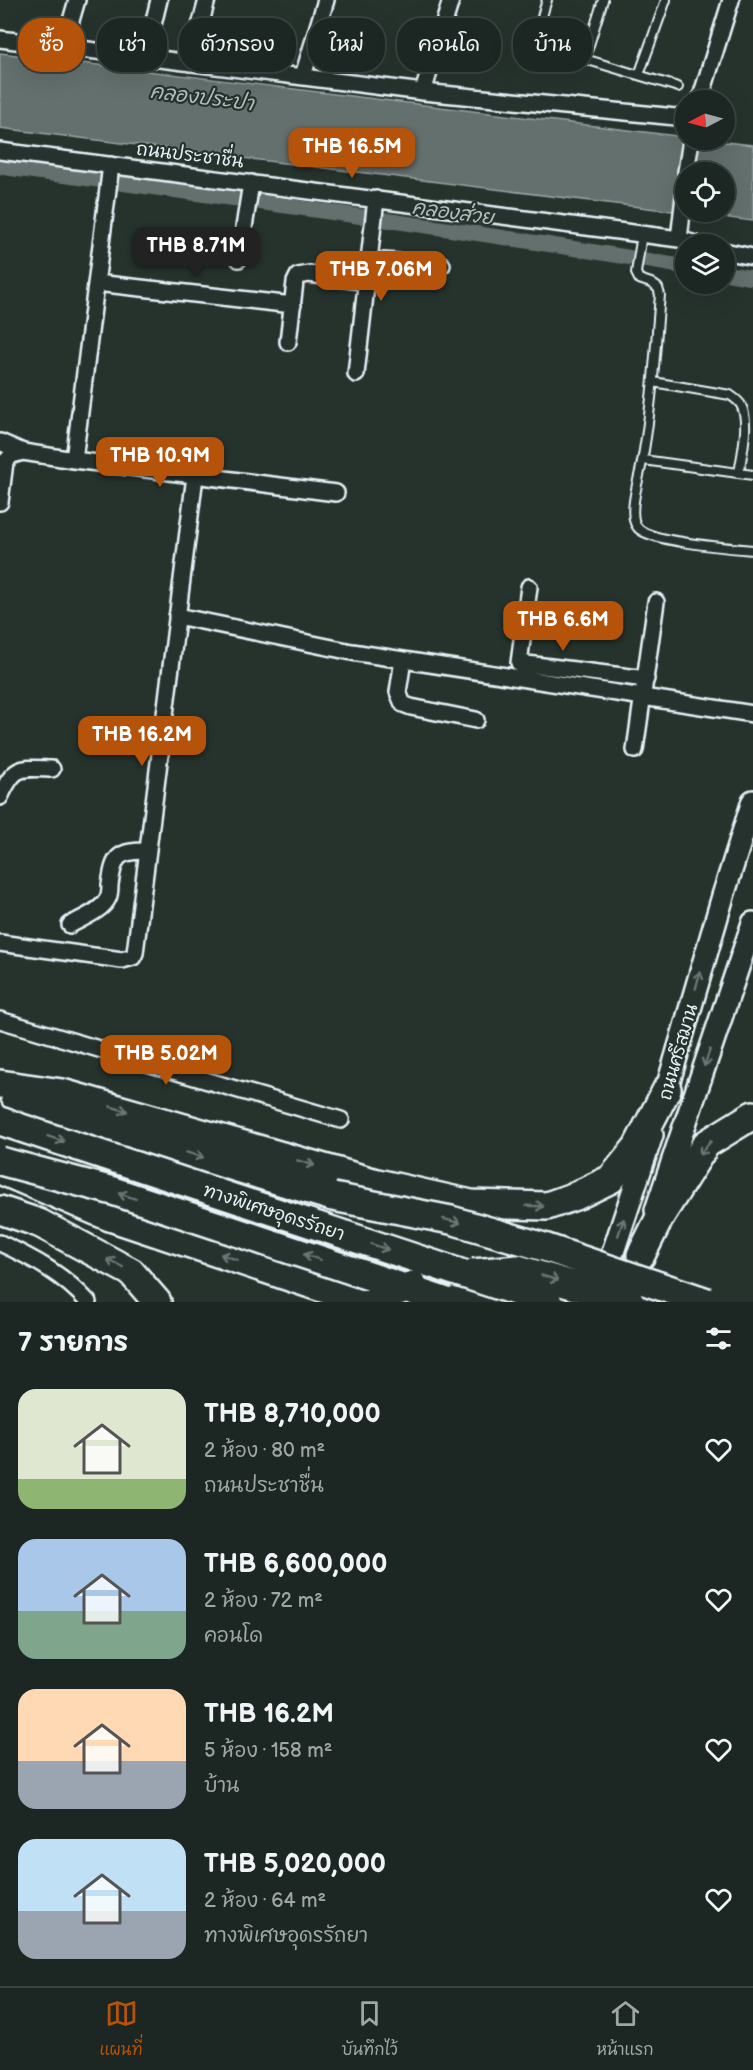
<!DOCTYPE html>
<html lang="th">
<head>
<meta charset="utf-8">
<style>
	:root { --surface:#1c2622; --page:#29322f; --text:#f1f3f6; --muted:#a0a5a5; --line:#3a4340; --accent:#b45309 }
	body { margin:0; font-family:"Balsamiq Sans","Playpen Sans Thai",sans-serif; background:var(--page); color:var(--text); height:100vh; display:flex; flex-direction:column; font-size:22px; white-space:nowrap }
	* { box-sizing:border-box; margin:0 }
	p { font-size:20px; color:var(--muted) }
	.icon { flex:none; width:33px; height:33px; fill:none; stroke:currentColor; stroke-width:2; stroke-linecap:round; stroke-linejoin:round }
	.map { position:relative; height:1302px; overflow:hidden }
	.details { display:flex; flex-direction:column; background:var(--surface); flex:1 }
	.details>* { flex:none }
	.banner { position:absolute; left:18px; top:18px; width:717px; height:54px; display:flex; gap:12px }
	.needle { width:39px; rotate:264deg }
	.fabs { position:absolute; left:675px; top:90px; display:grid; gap:12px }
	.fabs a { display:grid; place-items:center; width:60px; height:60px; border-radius:50%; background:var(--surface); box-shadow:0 6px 24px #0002,0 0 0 2px var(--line); font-size:30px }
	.price { position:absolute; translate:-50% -51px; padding:0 14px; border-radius:12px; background:var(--accent); color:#fff; font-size:20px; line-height:39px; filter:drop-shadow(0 2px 3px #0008) }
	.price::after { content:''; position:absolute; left:50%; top:36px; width:18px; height:14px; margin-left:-9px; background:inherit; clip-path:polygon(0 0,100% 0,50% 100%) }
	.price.on { background:#222; color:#fff }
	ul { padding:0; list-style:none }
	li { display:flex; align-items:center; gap:18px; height:150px; padding:0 18px }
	li span { display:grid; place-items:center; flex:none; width:168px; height:120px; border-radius:18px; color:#555 }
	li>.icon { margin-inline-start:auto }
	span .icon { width:72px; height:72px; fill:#fffc; stroke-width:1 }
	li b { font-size:26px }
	h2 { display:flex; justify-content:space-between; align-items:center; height:72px; padding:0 18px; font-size:26px }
	.pill { padding:0 21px; border-radius:24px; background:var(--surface); box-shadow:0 6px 24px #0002,0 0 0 2px var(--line); font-size:21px; line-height:54px }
	.pill.on { background:var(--accent); color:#fff }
	.dock { display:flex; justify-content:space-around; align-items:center; height:84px; border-top:2px solid var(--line); background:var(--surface); font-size:16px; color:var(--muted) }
	.dock a { display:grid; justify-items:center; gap:3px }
	.dock .on { color:var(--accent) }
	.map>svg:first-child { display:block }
	.water { fill:#636f6d; stroke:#98a3a5; stroke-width:1.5; fill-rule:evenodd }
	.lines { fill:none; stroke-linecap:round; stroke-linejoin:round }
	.canal { stroke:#636f6d; stroke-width:15 }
	.lane-casing { stroke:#e8f1f8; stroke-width:12 }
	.street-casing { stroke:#e8f1f8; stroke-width:20 }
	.secondary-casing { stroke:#e8f1f8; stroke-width:26 }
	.highway-casing { stroke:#e8f1f8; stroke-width:32 }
	.lane { stroke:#26332d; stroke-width:8 }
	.street { stroke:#26332d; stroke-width:15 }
	.secondary { stroke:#26332d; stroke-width:21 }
	.highway { stroke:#26332d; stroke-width:27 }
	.highway-bridge-casing { stroke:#e8f1f8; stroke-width:32; stroke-linecap:butt }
	.highway-bridge { stroke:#26332d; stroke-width:27 }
	.oneway { stroke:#6a7674 }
	.labels { text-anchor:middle; stroke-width:4.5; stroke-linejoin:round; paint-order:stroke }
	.street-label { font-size:18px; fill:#e8f1f8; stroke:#26332d }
	.water-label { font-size:20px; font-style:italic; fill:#b3bdc0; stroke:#26332d }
</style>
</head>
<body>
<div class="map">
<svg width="753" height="1302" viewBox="0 0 753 1302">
	<rect width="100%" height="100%" fill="#26332d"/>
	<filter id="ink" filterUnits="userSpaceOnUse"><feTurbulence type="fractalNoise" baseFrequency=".0167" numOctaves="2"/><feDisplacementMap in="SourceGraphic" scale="12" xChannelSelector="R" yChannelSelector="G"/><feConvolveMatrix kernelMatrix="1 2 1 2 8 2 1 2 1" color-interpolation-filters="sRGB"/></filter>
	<g filter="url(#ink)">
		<path class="water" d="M0,53L685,137L686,140H706L753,145V221L0,128ZM686,172H724V212H686Z"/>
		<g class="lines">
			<path class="canal" d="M0,167C229,198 458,228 686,267
				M724,273L753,278"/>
			<defs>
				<path id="lane" d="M547,0C541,18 536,32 548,48L678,87
					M585,58L603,0
					M639,75L666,0
					M642,234L636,273L639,279L651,283L658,288L660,295C655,352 652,410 641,467C638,482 627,517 638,528C650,542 731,548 753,550
					M653,382L730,395C734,398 738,400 741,405C750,422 742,454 739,473
					M643,460L753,475"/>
				<path id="street" d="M0,39L423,92L686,118
					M63,48L77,0
					M145,57L159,0
					M190,63L207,0
					M303,76L326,0
					M423,92L451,0
					M700,100L731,0
					M0,151L679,239L696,244
					M686,172L691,140
					M679,239L686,179
					M724,251L753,257
					M239,259L251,183
					M369,260L442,265
					M96,283L293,305
					M288,342L295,282L298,276L309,274L367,282
					M356,374L376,199
					M0,442L23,452
					M74,460L111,165
					M0,502L5,462L12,455L23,452L74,460L336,493
					M529,587L519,663L646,679
					M177,616L352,652L753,714
					M403,660L398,692L403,704L411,707L476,720
					M635,750L656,602
					M0,797C15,765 19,768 52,769
					M70,925C82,918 102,911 108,898C110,894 110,889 110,885C114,855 118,851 148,851
					M0,943L122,960L133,957L135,953L195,476
					M0,1020L341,1120
					M0,1243C33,1258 64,1275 88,1302"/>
				<path id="secondary" d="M663,1102L723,896L753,801
					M656,1210L753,923
					M603,1282L652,1135"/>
				<path id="highway" d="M0,1084L62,1093L373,1182L471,1204L547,1206L578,1195L611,1179L637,1147L667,1089
					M15,1097L57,1113L333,1197
					M0,1170L110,1217L364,1302
					M0,1210L39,1223L131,1272L157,1302
					M641,1255L661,1215L706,1144L753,1115"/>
			</defs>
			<use href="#lane" class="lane-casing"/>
			<use href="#street" class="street-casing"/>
			<use href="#secondary" class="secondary-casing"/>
			<use href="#highway" class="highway-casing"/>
			<use href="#lane" class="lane"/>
			<use href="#street" class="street"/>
			<use href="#secondary" class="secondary"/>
			<use href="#highway" class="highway"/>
			<defs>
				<path id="highway-bridge" d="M0,1121L548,1302
					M0,1161L113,1191L447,1302
					M333,1197L451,1220L544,1247L707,1302
					M473,1273L518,1269L630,1302
					M372,1302L413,1285"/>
			</defs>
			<use href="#highway-bridge" class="highway-bridge-casing"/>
			<use href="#highway-bridge" class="highway-bridge"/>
		</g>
		<defs><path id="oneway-shaft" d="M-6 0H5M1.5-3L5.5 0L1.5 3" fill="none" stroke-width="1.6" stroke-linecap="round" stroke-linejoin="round" transform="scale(1.5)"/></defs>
		<g class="oneway">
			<use href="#oneway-shaft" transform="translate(698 980) rotate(-75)"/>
			<use href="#oneway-shaft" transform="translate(707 1058) rotate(109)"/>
			<use href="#oneway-shaft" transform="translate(119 1109) rotate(16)"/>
			<use href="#oneway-shaft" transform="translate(56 1139) rotate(18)"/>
			<use href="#oneway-shaft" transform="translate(705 1148) rotate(130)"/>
			<use href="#oneway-shaft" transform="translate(195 1155) rotate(17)"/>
			<use href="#oneway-shaft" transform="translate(306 1163) rotate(16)"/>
			<use href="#oneway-shaft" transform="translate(127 1196) rotate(-162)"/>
			<use href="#oneway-shaft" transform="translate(535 1206) rotate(2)"/>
			<use href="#oneway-shaft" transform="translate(452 1221) rotate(14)"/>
			<use href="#oneway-shaft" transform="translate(621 1227) rotate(-71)"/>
			<use href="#oneway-shaft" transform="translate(380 1247) rotate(18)"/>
			<use href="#oneway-shaft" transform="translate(229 1257) rotate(-162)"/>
			<use href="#oneway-shaft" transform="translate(312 1257) rotate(-162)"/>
			<use href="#oneway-shaft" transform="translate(115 1263) rotate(-152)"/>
			<use href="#oneway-shaft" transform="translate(550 1278) rotate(17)"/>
		</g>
	</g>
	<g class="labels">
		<g class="street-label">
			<text transform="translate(190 155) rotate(7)" y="6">ถนนประชาชื่น</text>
			<text transform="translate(678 1052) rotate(-74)" y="6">ถนนศรีสมาน</text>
			<text transform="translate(274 1212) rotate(18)" y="6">ทางพิเศษอุดรรัถยา</text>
		</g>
		<g class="water-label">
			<text transform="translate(202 97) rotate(7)" y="7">คลองประปา</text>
			<text transform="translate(453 212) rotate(8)" y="7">คลองส่วย</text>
		</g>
	</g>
</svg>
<div class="fabs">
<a><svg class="needle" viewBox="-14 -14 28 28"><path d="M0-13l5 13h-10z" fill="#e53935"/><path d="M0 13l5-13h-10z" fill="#a0a5a5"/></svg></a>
<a><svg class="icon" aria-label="locate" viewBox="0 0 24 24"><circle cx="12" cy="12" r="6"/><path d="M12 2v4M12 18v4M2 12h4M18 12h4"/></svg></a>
<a><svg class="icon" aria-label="layers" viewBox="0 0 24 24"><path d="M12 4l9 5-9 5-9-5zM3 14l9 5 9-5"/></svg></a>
</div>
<b class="price" style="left:352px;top:179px">THB 16.5M</b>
<b class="price on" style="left:196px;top:278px">THB 8.71M</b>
<b class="price" style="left:381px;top:302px">THB 7.06M</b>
<b class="price" style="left:160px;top:488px">THB 10.9M</b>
<b class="price" style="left:563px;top:652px">THB 6.6M</b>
<b class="price" style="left:142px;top:767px">THB 16.2M</b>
<b class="price" style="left:166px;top:1086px">THB 5.02M</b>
<div class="banner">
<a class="pill on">ซื้อ</a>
<a class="pill">เช่า</a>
<a class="pill">ตัวกรอง</a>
<a class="pill">ใหม่</a>
<a class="pill">คอนโด</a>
<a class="pill">บ้าน</a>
</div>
</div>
<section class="details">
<h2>7 รายการ<svg class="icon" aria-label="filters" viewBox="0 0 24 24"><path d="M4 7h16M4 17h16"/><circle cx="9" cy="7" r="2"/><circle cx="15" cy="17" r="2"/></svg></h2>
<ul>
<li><span style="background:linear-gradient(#dfe7d0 75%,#8fb573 0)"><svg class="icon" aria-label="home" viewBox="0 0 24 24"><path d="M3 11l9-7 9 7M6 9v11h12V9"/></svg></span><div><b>THB 8,710,000</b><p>2 ห้อง · 80 m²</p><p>ถนนประชาชื่น</p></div><svg class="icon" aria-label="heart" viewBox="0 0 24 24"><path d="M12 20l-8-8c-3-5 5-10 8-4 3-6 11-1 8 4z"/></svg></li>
<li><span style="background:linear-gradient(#a9c7e8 60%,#7fa58c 0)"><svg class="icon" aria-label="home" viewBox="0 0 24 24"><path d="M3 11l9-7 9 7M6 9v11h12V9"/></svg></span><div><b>THB 6,600,000</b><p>2 ห้อง · 72 m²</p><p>คอนโด</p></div><svg class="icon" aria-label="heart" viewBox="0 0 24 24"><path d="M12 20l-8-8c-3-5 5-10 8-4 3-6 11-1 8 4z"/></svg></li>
<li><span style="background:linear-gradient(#ffd9b3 60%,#9aa5b1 0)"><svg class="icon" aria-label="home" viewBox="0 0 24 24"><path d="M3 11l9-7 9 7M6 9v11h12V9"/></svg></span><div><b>THB 16.2M</b><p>5 ห้อง · 158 m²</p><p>บ้าน</p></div><svg class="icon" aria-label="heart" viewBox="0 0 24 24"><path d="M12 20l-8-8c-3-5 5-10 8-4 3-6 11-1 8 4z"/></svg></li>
<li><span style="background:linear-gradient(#bfe0f5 60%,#9aa5b1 0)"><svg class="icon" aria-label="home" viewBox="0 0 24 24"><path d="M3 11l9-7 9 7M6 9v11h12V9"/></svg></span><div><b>THB 5,020,000</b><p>2 ห้อง · 64 m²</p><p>ทางพิเศษอุดรรัถยา</p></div><svg class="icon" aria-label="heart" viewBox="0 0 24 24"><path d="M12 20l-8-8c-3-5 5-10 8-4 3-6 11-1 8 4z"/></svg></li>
</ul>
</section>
<nav class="dock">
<a class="on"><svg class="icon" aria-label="map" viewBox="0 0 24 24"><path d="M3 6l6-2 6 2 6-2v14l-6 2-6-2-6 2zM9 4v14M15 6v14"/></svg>แผนที่</a>
<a><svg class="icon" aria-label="saved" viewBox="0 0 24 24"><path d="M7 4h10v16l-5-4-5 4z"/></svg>บันทึกไว้</a>
<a><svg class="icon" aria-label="home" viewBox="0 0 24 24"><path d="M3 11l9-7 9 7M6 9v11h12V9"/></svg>หน้าแรก</a>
</nav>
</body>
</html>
